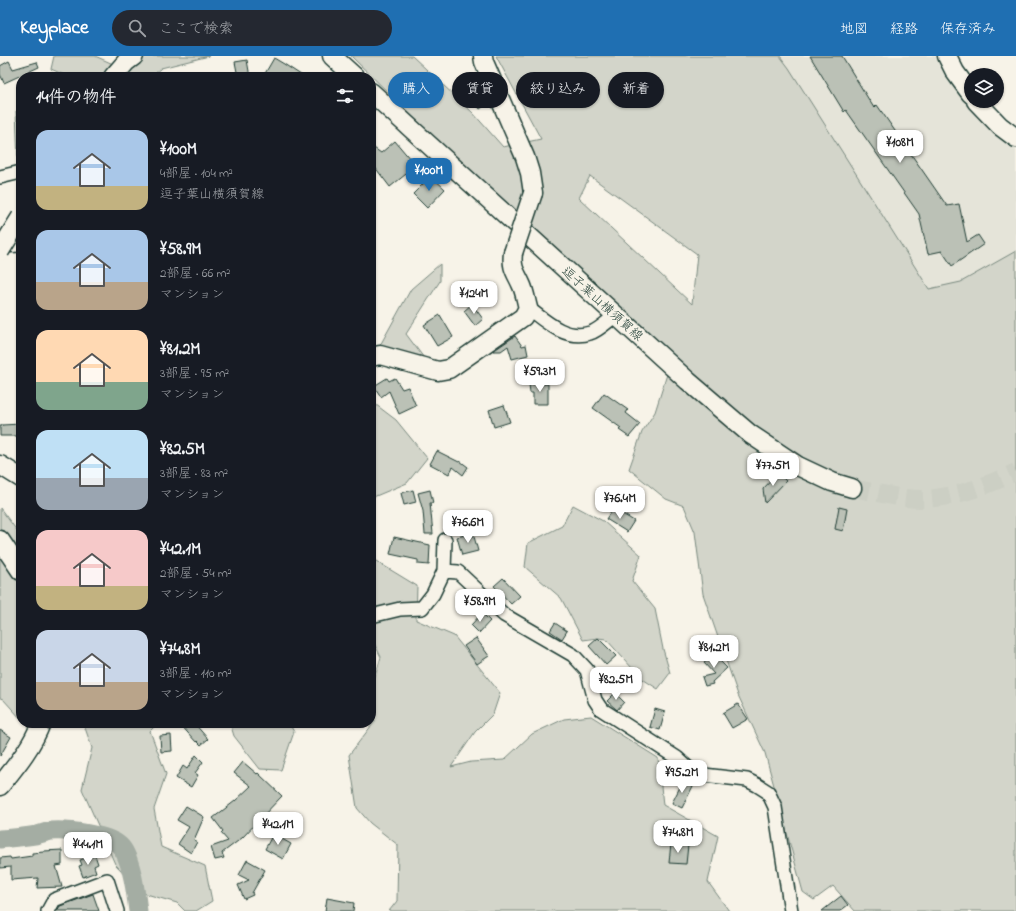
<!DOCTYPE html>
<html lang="ja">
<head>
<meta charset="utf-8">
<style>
	:root { --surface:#171b24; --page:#242831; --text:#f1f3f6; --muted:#9ea1a6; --accent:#1f6fb2 }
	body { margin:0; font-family:"Indie Flower","Klee One",sans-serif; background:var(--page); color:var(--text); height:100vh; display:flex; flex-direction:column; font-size:15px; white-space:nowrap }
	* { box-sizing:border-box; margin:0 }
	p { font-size:13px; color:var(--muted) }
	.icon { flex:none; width:22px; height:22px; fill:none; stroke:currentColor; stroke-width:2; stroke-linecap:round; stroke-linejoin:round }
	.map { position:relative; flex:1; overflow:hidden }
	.drawer { position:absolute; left:16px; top:16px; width:360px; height:656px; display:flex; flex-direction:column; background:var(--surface); border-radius:16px; box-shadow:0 1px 3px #0004 }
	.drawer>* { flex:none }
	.hud { position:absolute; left:388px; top:16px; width:380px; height:36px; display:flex; gap:8px }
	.fabs { position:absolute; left:964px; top:12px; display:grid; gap:8px }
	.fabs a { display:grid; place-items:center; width:40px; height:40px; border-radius:50%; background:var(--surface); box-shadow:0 1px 3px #0004; font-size:20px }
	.price { position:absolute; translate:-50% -34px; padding:0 9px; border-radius:8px; background:#fff; color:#222; font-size:13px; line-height:26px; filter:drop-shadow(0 1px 2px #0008) }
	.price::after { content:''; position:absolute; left:50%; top:24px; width:12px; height:9px; margin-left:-6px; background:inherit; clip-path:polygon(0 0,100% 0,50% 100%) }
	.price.current { background:var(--accent); color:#fff }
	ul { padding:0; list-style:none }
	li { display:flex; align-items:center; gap:12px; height:100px; padding:0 20px }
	li span { display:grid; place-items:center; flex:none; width:112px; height:80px; border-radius:12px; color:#555 }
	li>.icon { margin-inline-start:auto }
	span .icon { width:48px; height:48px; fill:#fffc; stroke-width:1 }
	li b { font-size:17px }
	h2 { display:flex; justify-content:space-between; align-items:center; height:48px; padding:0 20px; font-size:17px }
	.chip { padding:0 14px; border-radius:18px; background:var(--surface); box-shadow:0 1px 3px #0004; font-size:14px; line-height:36px }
	.chip.current { background:var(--accent); color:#fff }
	header { display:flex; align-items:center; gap:24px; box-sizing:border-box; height:56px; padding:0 20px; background:var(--accent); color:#fff }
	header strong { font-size:19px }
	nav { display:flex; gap:22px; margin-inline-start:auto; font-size:14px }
	.search { width:280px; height:36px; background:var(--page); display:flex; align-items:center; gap:10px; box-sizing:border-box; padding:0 14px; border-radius:22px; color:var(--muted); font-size:15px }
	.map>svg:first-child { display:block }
	.built { fill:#e5e4d9 }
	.green { fill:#d3d5ca; stroke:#79897f; fill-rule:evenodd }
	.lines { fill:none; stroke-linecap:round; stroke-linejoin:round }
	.river { stroke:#a4ada3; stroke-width:19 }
	.building { fill:#bbc1b6; stroke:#1f3d34 }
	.secondary-tunnel { stroke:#cccfc4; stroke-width:18; stroke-dasharray:18 9; stroke-linecap:butt }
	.street-casing { stroke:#1f3d34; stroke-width:16 }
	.secondary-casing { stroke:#1f3d34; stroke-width:21 }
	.street { stroke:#f7f3e8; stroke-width:13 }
	.secondary { stroke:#f7f3e8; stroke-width:18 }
	.secondary-bridge-casing { stroke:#1f3d34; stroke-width:21; stroke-linecap:butt }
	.secondary-bridge { stroke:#f7f3e8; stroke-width:18 }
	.labels { text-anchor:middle; stroke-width:3; stroke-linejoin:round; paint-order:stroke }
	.street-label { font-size:13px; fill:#1f3d34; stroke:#f7f3e8 }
</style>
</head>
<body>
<header>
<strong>Keyplace</strong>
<div class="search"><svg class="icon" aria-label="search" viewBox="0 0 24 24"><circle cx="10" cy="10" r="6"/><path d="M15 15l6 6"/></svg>ここで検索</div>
<nav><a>地図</a><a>経路</a><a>保存済み</a></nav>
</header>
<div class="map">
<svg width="1016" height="855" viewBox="0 0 1016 855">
	<rect width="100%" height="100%" fill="#f7f3e8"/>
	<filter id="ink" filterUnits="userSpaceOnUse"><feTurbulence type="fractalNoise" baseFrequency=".025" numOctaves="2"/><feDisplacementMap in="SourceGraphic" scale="8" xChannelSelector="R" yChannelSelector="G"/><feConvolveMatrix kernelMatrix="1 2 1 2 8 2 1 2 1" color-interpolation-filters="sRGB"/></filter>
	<g filter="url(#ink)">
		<path class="built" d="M738,0H935L946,22L987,70L1016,94V199L936,248Z"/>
		<path class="green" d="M54,0H95L113,8L136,0H209L161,12L151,21H69L51,13Z
			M351,0H412L473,57L503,91L541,83L496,0H780L789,12L929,233L961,226L1016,195V855H855L833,830L814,844L803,836L765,697L738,639L703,538L695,476L684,450L666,443L629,413L642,376L655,356L669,312ZM590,120L697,198L692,248L579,142Z
			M16,55L21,57V135L19,131Z
			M440,208V225L406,278L427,306L378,293L411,233Z
			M371,345L396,364L427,402L407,427L371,442Z
			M573,449L603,465L641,499L632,525L655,553L663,593L670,617L658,633L641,622L606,583L598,582L583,584L561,542L525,511L528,487L562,470Z
			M0,452L21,480V663L3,643L0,642Z
			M371,502L417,530L416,564L454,580L500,637L493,658L475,676L451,711L471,706L504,704L532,678L564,663L591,660L658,702L663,749L718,780L708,826L729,855H389L397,845L398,789L370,767L357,752L349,699L375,665C366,640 374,625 381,601L371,581Z
			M82,667H158L150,675L166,718L154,753L161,791L205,810L212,845L196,855H185L177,847L143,837L115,808L82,733L92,692L84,669Z
			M230,667H289L294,676L281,714L260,713L234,680Z"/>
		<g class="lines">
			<path class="river" d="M0,783C12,782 24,781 36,779C41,778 46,776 51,775C67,774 111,778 121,791C132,804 136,838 138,855"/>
		</g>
		<path class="building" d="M810,0H842L874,52L877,49L947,150L959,148L967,186L978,179L984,188L952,210L942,195L928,198L919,158L846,54L844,56Z
			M274,2L284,8L304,21H263Z
			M247,4L250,21H238L235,6Z
			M9,5L13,13L37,6L39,11L4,27L0,18V10Z
			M475,34L479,38L481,37L490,46L480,53L468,40Z
			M395,85L416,110L390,131L371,106V90L381,97Z
			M431,120L445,133L427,152L413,138Z
			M472,248L483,263L475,270L464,255Z
			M440,259L453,281L437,290L424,269Z
			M515,280L522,290L526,289L528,299L512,303L508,290L501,295H493Z
			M387,322L389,325L395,322L402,333L408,331L416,350L399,358L389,335L381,341L374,330Z
			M529,328H548V348H533V337H530Z
			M604,337L628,354L626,357L640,368L629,381L619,374L621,372L593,352Z
			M504,349L510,366L494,371L489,354Z
			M21,368V380H0V370H2V369Z
			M437,395L459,406L460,405L468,411L463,419L453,411L449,418L430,408Z
			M778,417L786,425L765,447L763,433Z
			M413,434L416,446L404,449L401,437Z
			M430,434L433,447H430L433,478H425L423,455L418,437Z
			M839,451L847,453L843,475L835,473Z
			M613,452L634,465L627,476L606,463Z
			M473,477L478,495L462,499L457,481Z
			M394,481L430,489L429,509L418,508V504L390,498Z
			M503,522L520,540L511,548L494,530Z
			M482,557L490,565L479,577L471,569Z
			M555,567L567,575L562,583L550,575Z
			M476,582L489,600L477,608L464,590Z
			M598,582L616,600L606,609L589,590Z
			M709,582L720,583V593L708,592Z
			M720,593L719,604L727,612L712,626L713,628L705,630L702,621L714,618L704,607Z
			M615,637L624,646L617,654L607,645Z
			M738,648L748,663L732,672L723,657Z
			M655,653L665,656L660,674L650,671Z
			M179,667H194L208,683L201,689L197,685L196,686Z
			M0,674L11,681L0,700Z
			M171,679L172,695L161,696L160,680Z
			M196,699L203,706L195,717L198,719L191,731L176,722L183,710L187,713Z
			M243,706L257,718L258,717L282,740L242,782L222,797L224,802L215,804L211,791L228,785L221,777L223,775L213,762L235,745L251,730L234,717Z
			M683,725L693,730L682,752L672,747Z
			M186,750L204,761L194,784L197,786L191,797L178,788L189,771L177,764Z
			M273,778L291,788L283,803L265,793Z
			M671,787L688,789L686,808L669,807Z
			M62,794V809L56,810L62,831L37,832L38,822L11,824V811L0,812V802L10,801L11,803L32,800V797L44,796V795Z
			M95,799L98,808L94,810L96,816L83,821L79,810L82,809L80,804Z
			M247,804L265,814L252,837L253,839L244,843L238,829L249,824L239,819Z
			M93,838L99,855H57L60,850Z
			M841,840L848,849L840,855H822Z
			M327,842L354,847L353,855H325Z"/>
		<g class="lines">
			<path class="secondary-tunnel" d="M852,432C874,436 901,443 922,443C955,442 986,430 1016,416"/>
			<defs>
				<path id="street" d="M0,121L21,116
					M0,190L21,189
					M528,252C545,265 566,285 590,277C598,275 609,264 616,259
					M444,515L458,516L504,559L573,599L587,614L595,644L601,653L677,702L688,712L704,719L747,724L757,729L768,736L775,751L791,855
					M371,560L400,553L422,552L433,538L444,515L445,484
					M48,855L54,844L107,824L117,855"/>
				<path id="secondary" d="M332,0L355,21
					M483,0L484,6L525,101L530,117L533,137
					M947,0L955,16L971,38
					M113,21L126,6L134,0
					M371,36L688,325L750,378L798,410L832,426L852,432
					M976,45L1000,70L1016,82
					M371,301L380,299L438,315L449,313L523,261L528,252C526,245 525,237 522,230C516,216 511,213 513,197
					M0,409L21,422
					M0,484L21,515
					M0,730C16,710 32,691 41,667"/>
			</defs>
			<use href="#street" class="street-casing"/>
			<use href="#secondary" class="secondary-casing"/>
			<use href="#street" class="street"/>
			<use href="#secondary" class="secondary"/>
			<defs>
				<path id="secondary-bridge" d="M0,195L21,161
					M513,197L533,137"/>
			</defs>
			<use href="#secondary-bridge" class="secondary-bridge-casing"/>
			<use href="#secondary-bridge" class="secondary-bridge"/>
		</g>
	</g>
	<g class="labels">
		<g class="street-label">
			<text transform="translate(603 247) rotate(42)" y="5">逗子葉山横須賀線</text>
		</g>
	</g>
</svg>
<div class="fabs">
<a><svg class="icon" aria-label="layers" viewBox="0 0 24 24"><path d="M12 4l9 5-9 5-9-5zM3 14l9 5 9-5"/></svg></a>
</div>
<b class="price" style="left:900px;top:108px">¥108M</b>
<b class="price current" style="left:429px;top:136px">¥100M</b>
<b class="price" style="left:474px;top:259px">¥124M</b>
<b class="price" style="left:540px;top:337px">¥59.3M</b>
<b class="price" style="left:773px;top:431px">¥77.5M</b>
<b class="price" style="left:620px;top:464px">¥76.4M</b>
<b class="price" style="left:468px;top:488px">¥76.6M</b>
<b class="price" style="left:480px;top:567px">¥58.9M</b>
<b class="price" style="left:714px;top:613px">¥81.2M</b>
<b class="price" style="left:616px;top:645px">¥82.5M</b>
<b class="price" style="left:682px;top:738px">¥95.2M</b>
<b class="price" style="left:278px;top:790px">¥42.1M</b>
<b class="price" style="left:678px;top:798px">¥74.8M</b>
<b class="price" style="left:88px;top:810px">¥44.1M</b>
<div class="hud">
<a class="chip current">購入</a>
<a class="chip">賃貸</a>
<a class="chip">絞り込み</a>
<a class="chip">新着</a>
</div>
<section class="drawer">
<h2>14件の物件<svg class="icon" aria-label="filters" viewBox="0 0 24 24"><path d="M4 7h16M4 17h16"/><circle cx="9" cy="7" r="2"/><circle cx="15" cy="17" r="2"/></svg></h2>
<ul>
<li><span style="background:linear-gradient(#a9c7e8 70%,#c2b280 0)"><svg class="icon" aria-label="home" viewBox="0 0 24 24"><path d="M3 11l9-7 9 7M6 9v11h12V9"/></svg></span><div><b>¥100M</b><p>4部屋 · 104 m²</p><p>逗子葉山横須賀線</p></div></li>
<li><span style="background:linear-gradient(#a9c7e8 65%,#b9a48a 0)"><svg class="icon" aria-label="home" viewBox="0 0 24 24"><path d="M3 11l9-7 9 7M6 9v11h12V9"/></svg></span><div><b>¥58.9M</b><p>2部屋 · 66 m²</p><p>マンション</p></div></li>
<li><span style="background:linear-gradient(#ffd9b3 65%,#7fa58c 0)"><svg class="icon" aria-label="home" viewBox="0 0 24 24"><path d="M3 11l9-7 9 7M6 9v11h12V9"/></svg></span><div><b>¥81.2M</b><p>3部屋 · 95 m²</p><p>マンション</p></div></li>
<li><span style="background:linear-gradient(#bfe0f5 60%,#9aa5b1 0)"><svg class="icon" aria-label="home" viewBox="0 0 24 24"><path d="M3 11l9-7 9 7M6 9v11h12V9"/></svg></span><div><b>¥82.5M</b><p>3部屋 · 83 m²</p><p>マンション</p></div></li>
<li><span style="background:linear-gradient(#f6c9c9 70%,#c2b280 0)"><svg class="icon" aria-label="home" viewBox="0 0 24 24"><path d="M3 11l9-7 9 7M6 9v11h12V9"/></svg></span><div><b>¥42.1M</b><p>2部屋 · 54 m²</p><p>マンション</p></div></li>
<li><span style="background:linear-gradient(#c9d6e8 65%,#b9a48a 0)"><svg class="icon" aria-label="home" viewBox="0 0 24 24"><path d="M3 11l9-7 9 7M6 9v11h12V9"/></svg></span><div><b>¥74.8M</b><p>3部屋 · 110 m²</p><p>マンション</p></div></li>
</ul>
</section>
</div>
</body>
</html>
